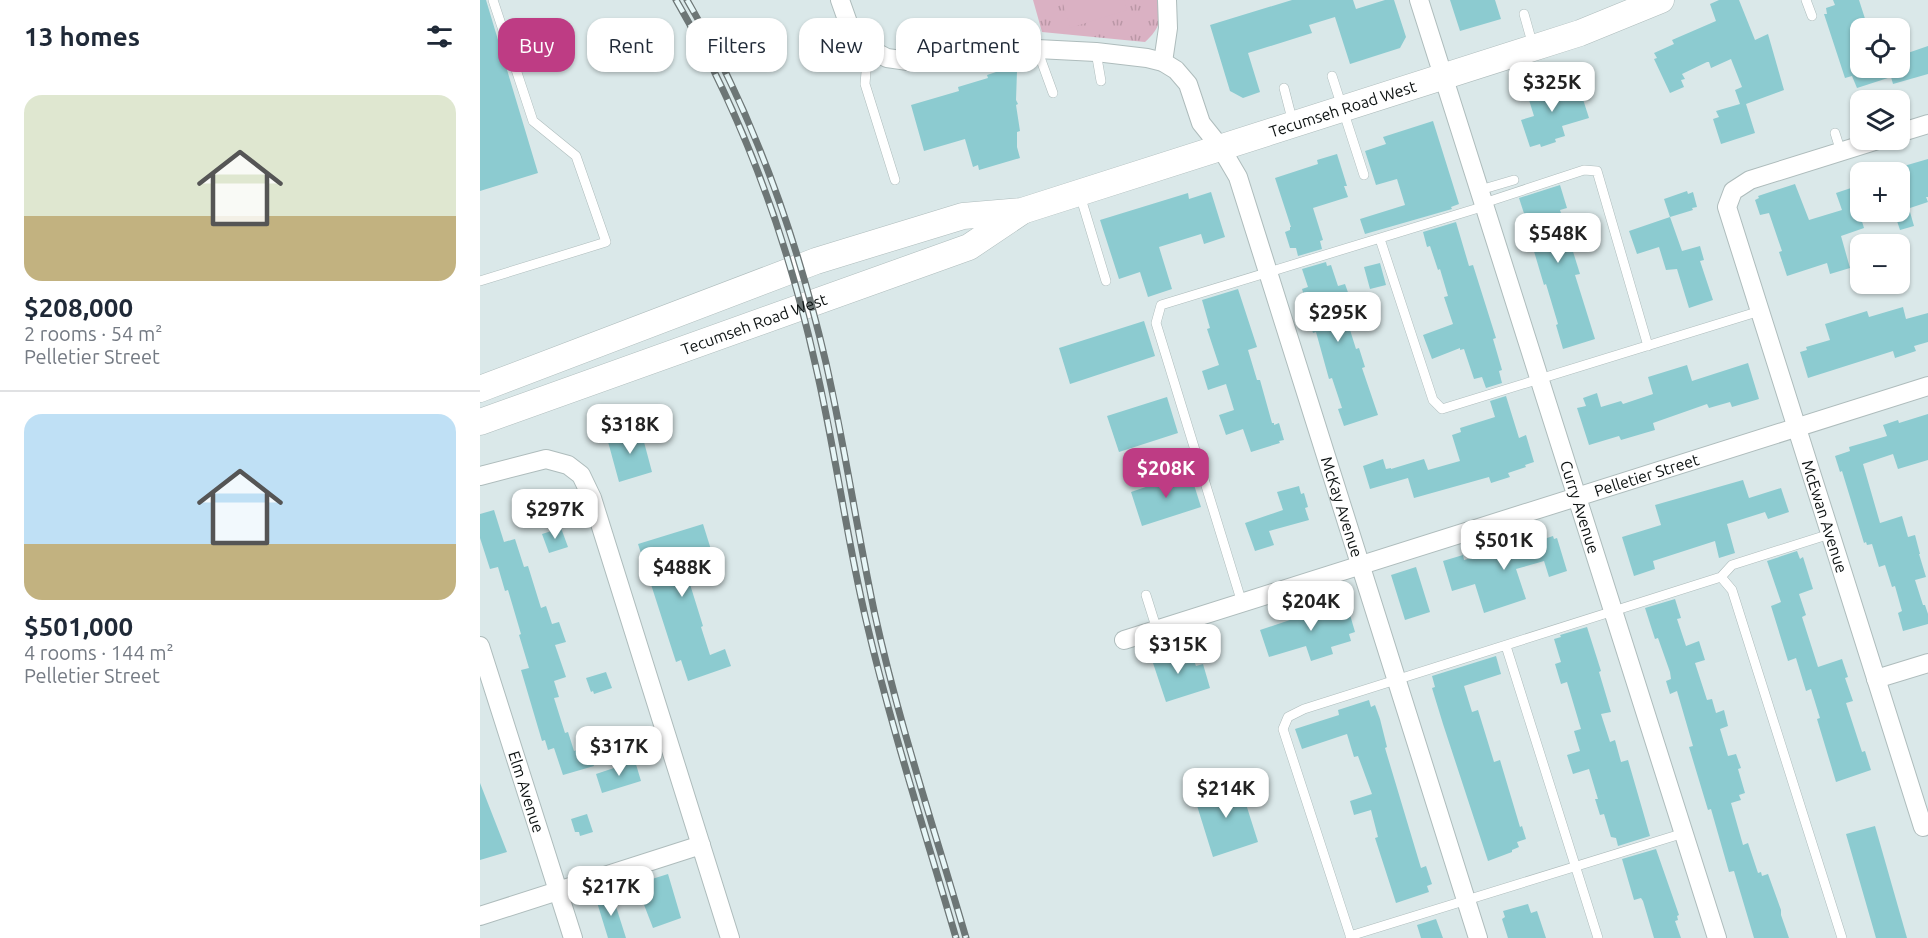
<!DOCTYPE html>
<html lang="en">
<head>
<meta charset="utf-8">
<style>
	:root { --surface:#fff; --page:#f2f2f3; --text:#1f2937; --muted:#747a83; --line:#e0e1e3; --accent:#be3c84 }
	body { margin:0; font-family:Ubuntu,sans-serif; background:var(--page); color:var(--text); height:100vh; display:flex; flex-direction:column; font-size:22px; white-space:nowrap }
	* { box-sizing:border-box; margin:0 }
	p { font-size:20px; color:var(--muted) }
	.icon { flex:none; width:33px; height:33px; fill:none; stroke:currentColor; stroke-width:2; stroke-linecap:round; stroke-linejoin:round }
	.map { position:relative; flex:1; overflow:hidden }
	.sheet { display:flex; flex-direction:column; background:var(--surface); width:480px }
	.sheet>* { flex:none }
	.guide { position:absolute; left:18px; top:18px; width:570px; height:54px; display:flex; gap:12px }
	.tools { position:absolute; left:1370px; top:18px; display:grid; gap:12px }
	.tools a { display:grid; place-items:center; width:60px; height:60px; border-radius:12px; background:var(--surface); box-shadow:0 2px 4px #0004; font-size:30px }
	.price { position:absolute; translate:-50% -51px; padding:0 14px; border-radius:12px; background:#fff; color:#222; font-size:20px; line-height:39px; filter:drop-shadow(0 2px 3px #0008) }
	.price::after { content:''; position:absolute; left:50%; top:36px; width:18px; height:14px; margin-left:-9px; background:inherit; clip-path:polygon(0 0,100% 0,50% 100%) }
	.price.active { background:var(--accent); color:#fff }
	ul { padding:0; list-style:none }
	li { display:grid; align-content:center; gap:12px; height:318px; padding:0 24px }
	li+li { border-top:2px solid var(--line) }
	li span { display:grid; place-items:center; height:186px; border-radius:18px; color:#555 }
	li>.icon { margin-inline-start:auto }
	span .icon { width:108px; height:108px; fill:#fffc; stroke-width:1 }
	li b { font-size:26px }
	h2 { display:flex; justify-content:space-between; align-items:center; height:72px; padding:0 24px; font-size:26px }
	.pill { padding:0 21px; border-radius:18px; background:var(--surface); box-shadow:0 2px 4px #0004; font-size:21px; line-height:54px }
	.pill.active { background:var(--accent); color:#fff }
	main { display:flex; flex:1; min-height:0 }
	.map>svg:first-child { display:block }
	.grass { fill:url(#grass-tufts) }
	.pitch { fill:#dab1c3 }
	.building { fill:#8ccbd0 }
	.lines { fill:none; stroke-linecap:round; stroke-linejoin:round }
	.lane-casing { stroke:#aebcbc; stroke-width:10 }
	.street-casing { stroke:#aebcbc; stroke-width:20 }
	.secondary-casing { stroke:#aebcbc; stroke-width:27 }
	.lane { stroke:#fff; stroke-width:9 }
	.street { stroke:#fff; stroke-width:18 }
	.secondary { stroke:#fff; stroke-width:26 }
	.rail-casing { stroke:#6d7676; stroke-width:7 }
	.rail { stroke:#e7f6f7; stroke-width:4.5; stroke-dasharray:14; stroke-linecap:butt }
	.labels { text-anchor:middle; stroke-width:4.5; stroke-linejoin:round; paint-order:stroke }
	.street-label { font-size:16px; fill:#0d1212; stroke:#e7f6f7 }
</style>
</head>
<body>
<main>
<section class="sheet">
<h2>13 homes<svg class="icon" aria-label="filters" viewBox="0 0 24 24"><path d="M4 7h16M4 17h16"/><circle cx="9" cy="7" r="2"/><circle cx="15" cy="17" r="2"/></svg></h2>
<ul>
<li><span style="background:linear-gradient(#dfe7d0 65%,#c2b280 0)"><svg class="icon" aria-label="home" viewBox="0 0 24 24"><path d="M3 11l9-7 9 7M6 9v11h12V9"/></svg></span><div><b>$208,000</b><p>2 rooms · 54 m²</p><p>Pelletier Street</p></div></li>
<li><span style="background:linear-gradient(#bfe0f5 70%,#c2b280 0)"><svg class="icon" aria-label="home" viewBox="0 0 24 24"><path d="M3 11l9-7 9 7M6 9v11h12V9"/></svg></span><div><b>$501,000</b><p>4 rooms · 144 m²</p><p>Pelletier Street</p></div></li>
</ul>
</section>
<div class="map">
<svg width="1448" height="938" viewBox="0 0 1448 938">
	<defs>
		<pattern id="grass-tufts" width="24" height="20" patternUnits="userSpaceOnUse" patternTransform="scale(1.5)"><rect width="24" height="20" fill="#dab1c3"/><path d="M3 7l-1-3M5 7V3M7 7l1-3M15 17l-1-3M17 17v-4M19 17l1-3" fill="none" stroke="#ba97a6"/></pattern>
	</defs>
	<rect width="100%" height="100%" fill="#dae8e9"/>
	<path class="grass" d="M553,0H679C682,20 680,28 665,42L562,32Z"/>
	<path class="pitch" d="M582,0H644L647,10L590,28Z"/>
	<path class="building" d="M0,0H6L58,173L0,191Z
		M812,0H873L876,9L905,0H914L926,37L920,48L870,64L855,17L829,25L832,33L768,53L780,92L763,98L750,91L730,25Z
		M970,0H1015L1021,19L980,31Z
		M1239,0H1259L1275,40L1288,34L1304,90L1266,104L1275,133L1241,144L1233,119L1239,117L1236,111L1260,104L1255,90L1262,87L1251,59L1231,68L1229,62H1227L1202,74L1205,79L1201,80L1204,87L1190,93L1174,59L1177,58L1174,53L1194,44L1192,40L1236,21L1230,4Z
		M1353,0H1379L1388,28H1380V68H1419V56L1448,46V74L1413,84L1411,77L1377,88L1372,76L1365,78L1344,14H1347L1346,8L1355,5Z
		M528,68V71H537L536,100L538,104L536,105L540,131L537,132V147L540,158L499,170L498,165L493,167L485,139L444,151L431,105L479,91L478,87L508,78L507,75Z
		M1068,80L1072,95L1096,87L1097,90H1100L1109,118L1082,126L1085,136L1075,139L1076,142L1061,147L1060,144L1050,147L1041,120L1054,116L1045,87Z
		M953,121L979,204L971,207L972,209L885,234L880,219L925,205L917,179L896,185L885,151L906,144L903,137Z
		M857,154L867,186H864L868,197L833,208L843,240L840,241L842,249L818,256L816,248H810L805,232L810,230V227H811L795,178L838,164L837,160Z
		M1448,159V197H1446L1448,202L1430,208L1417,168Z
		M1315,184L1329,220L1362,210L1356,193L1380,185V215L1384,228L1361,236L1370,268L1350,274L1347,263L1307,276L1299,252L1302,251L1289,213L1280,215L1275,200L1279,198L1278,196Z
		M1080,185L1087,208L1080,210L1100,274L1095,275L1115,339L1083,349L1076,325L1078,324L1066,284L1064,285L1053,248L1055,247L1039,198Z
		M1207,191L1208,194L1213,192L1217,207L1212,208L1213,210L1190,217L1202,251L1220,246L1224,260L1220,261L1233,300L1209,308L1197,269L1186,270L1179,247L1157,254L1149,231L1190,217L1184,199Z
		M731,192L745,237L724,244L721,234L679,247L692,289L668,297L660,272L639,279L620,220L708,193L709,199Z
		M1414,212H1430L1434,226L1420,230Z
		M976,222L989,266L993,265L1016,338L1013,339L1022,370L1019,371L1022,383L1006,388L1002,377L994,379L984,349L980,350V348L952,359L943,335L973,324L964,297L968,296L960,269L958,270L950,246L947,247L943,232Z
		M846,262L847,266L851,265L858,286L865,284L870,298L863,300L867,313L865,314L876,349L879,348L885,367L882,368L898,415L864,426L858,409L862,408L852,378L849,379L836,332L833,333L827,312H829L822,289L828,287L822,269Z
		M900,263L906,285L890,289L884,267Z
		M758,289L777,347L768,350L777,380H780L792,423H794V425L799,423L804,440L799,441L800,443L771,452L763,429L746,435L739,415L754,410L746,384L728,390L722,371L739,365L727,329L730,328L722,300Z
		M1423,307L1426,319L1448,313V342L1434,346L1436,351L1415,358L1413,351L1328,378L1320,352L1327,350L1326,347L1350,340L1345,324L1387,311L1389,317Z
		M664,321L675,356L590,384L579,348Z
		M1268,363L1279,399L1252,407L1250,402L1229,408L1227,404L1173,423L1175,430L1141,440L1139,436L1109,445L1097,408L1106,406L1103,398L1117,393L1121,407L1141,401L1143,404L1173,394L1168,377L1207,365L1212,381Z
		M1026,396L1039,438L1046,435L1054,462L1045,465L1046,467L1028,473L1030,477L1011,483L1009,477L934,498L928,478L890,489L883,466L903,459L906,469L911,468V469L944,459L948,470L980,461L972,435L981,432L980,428L1015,417L1010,401Z
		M687,397L698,433L639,452L627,416Z
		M1448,414V460L1418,469L1413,454L1383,464L1400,523L1422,516L1428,537L1435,535L1440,554H1439L1446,577L1435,580L1443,605H1445L1448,614V624L1423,631L1418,613L1422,611L1415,586L1412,587L1405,565L1399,567L1392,544L1387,545L1386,542L1384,543L1362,471L1360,472L1355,456L1370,451L1369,447L1407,436L1403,425L1418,420L1419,423Z
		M160,427L172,472L139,482L127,438Z
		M710,472L721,507L662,526L651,492Z
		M1263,480L1269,498L1301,488L1309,512L1288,519L1285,512L1247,524L1255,553L1239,558L1235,541L1173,561L1175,569L1154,576L1142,537L1181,525L1175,505Z
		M819,486L821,494L824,493L828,507L825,508L829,520L789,531L794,545L775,551L765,523L803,510L797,492Z
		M14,510L24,542L35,539L44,567L48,566L61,608L66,606L72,624L79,622L86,642L75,645L86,677L74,681L79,697L74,698L85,733L88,732L94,751L108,746L114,766L83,775L74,748L68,750L65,740L62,741L41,670L49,668L39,635L41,634L28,590L25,591L18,567L10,569L0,538V514Z
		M223,524L233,556L204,565L223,626L221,627L230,655L245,649L251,666L208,681L201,660L196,662L158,544Z
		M81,528L88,547L69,553L62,534Z
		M1073,536L1074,539L1077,538L1087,571L1069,577L1064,561L1036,569L1046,599L1004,613L995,584L972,591L963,561L983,555L984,560L1002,555L1031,545L1030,542L1049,537L1052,543Z
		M1317,551L1320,559L1323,557L1333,589L1319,594L1326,615L1322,617L1338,667L1362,659L1368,677L1365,678L1373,701L1366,703L1382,752L1385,751L1391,770L1356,782L1337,719L1340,718L1331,689L1326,691L1316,658L1308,661L1291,606L1301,602L1287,561Z
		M936,567L950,612L925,620L911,575Z
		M1195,599L1201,618L1197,619L1206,646L1219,641L1225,660L1215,663L1227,700L1232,699L1236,713L1244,710L1248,726L1240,729L1248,756L1256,754L1261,768L1258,769L1265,793L1259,795L1261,800L1251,803L1263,845L1268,843L1278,873L1281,872L1282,876L1288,874L1301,910V915L1309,938H1274L1254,871L1249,872L1231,809L1228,810L1209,747L1213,746L1197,691L1190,694L1186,681L1191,679L1190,672L1178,638L1175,639L1165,608Z
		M866,601L875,632L869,634L871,641L851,647L853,654L831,661L826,646L789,657L780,630Z
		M1107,627L1121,671L1119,672L1131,712L1121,714L1130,742L1135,740L1141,762L1148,760L1170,836L1138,846L1136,838L1131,837L1124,814L1120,815L1115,799H1118L1109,769L1093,774L1087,755L1100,751L1094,731L1101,729L1087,682L1081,684L1075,664L1081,662L1074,639L1081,637L1080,635Z
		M690,644L697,666L714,661L716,666L723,664L730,688L686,702L669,651Z
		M1016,656L1021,674L984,686L992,712L998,710L1014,762L1020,760L1040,827L1042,826L1046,839L1037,842L1039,847L1032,850V852L1008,861L963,724L952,688L955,687L952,676Z
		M126,672L132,688L114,694L113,691L111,692L106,678Z
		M889,700L891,707L895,705L900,719L907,747L905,748L941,868L946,866L952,884L947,886L949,892L916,903L895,838L898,837L891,810L874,815L870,801L892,794L878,756L874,757L867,734L822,749L815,729L859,715L858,710Z
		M155,761L161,781L122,793L116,774Z
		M759,782L778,842L733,857L714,796Z
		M0,783L27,852L0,860Z
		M107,814L113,832L100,836L99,832H95L91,819Z
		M1395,826L1427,938H1396L1366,834Z
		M1176,849L1199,915L1197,916L1198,920L1195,921L1201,938H1174L1163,901L1161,898L1154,900L1142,859Z
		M188,874L201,918L173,928L156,884Z
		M132,894L146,938H128L116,899Z
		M1048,904L1051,913L1057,911L1066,938H1028L1022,919L1025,917L1023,911Z
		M956,919L963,938H941L937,925Z"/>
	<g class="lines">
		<defs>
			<path id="lane" d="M1326,0L1332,16
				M1044,14L1053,46
				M388,48L385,84L415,180
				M557,49L573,93
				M616,52L621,81
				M852,76L884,175
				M804,88L813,123
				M1355,133L1361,152
				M1000,190L1034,180
				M600,195L626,281
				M1004,203L1104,170L1117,171L1168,346
				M900,239L953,400L962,409L1280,311
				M0,281L126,242L96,156L53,121L13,0
				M1241,577L1252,590L1362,938
				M666,595L677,630
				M762,603L676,323L681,305L1005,206
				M1026,646L1118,938
				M870,936L1204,833
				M871,938L803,729L808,717L824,709L1241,577L1252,565L1350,534"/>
			<g id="street">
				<path id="s1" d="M360,0L371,31L388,48L407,58L435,62L511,49H557L616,52L667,58L683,62L696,70L708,84L721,123L741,148L758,177L998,938"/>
				<path id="s2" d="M939,0L1237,938"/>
				<path d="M683,62L688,28L687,0"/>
				<path d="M1419,133L1448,124"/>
				<path id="s3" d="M1398,140L1270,180L1253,191L1247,207L1443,827"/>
				<path d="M0,476L66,459L88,465L101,475L112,498L250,938"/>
				<path id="s4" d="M644,640L1448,386"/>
				<path id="s5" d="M0,646L93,938"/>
				<path d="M1396,679L1448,663"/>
				<path d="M0,916L221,845"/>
			</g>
			<g id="secondary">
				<path id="s6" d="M0,389L336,261L483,216L542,211L1100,33L1181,0"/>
				<path id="s7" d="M0,422L489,247L541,212"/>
			</g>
		</defs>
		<use href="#lane" class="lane-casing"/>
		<use href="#street" class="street-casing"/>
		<use href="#secondary" class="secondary-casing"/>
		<use href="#lane" class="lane"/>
		<use href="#street" class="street"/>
		<use href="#secondary" class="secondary"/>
		<defs>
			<path id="rail" d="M196,0C261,112 307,237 335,363C355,448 366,535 386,620C411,727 445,832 476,938
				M207,0C272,111 317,238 346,363C365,447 377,531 395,615C419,724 455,831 486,938"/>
		</defs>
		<use href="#rail" class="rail-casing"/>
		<use href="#rail" class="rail"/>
	</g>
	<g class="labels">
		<g class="street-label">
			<text dy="6" stroke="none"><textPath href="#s6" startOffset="909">Tecumseh Road West</textPath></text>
			<text dy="6" stroke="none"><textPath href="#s7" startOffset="291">Tecumseh Road West</textPath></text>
			<text dy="6" stroke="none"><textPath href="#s4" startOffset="548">Pelletier Street</textPath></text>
			<text dy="6" stroke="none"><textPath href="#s1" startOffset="843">McKay Avenue</textPath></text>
			<text dy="6" stroke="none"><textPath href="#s2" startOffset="532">Curry Avenue</textPath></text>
			<text dy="6" stroke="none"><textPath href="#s3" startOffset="496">McEwan Avenue</textPath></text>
			<text dy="6" stroke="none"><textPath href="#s5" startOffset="153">Elm Avenue</textPath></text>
		</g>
	</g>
</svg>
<div class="tools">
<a><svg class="icon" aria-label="locate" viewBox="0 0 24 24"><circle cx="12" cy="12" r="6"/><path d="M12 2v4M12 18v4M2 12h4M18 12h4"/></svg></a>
<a><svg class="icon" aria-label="layers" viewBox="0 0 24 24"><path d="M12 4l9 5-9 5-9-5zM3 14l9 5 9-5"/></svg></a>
<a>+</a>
<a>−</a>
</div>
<b class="price" style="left:1072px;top:113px">$325K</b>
<b class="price" style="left:1078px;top:264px">$548K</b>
<b class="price" style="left:858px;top:343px">$295K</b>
<b class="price" style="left:150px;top:455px">$318K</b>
<b class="price active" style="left:686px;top:499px">$208K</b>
<b class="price" style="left:75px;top:540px">$297K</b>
<b class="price" style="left:1024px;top:571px">$501K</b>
<b class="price" style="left:202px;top:598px">$488K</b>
<b class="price" style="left:831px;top:632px">$204K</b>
<b class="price" style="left:698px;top:675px">$315K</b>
<b class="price" style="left:139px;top:777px">$317K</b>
<b class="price" style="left:746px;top:819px">$214K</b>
<b class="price" style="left:131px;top:917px">$217K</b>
<div class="guide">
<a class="pill active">Buy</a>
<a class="pill">Rent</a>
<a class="pill">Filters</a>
<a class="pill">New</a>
<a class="pill">Apartment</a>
</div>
</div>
</main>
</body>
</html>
